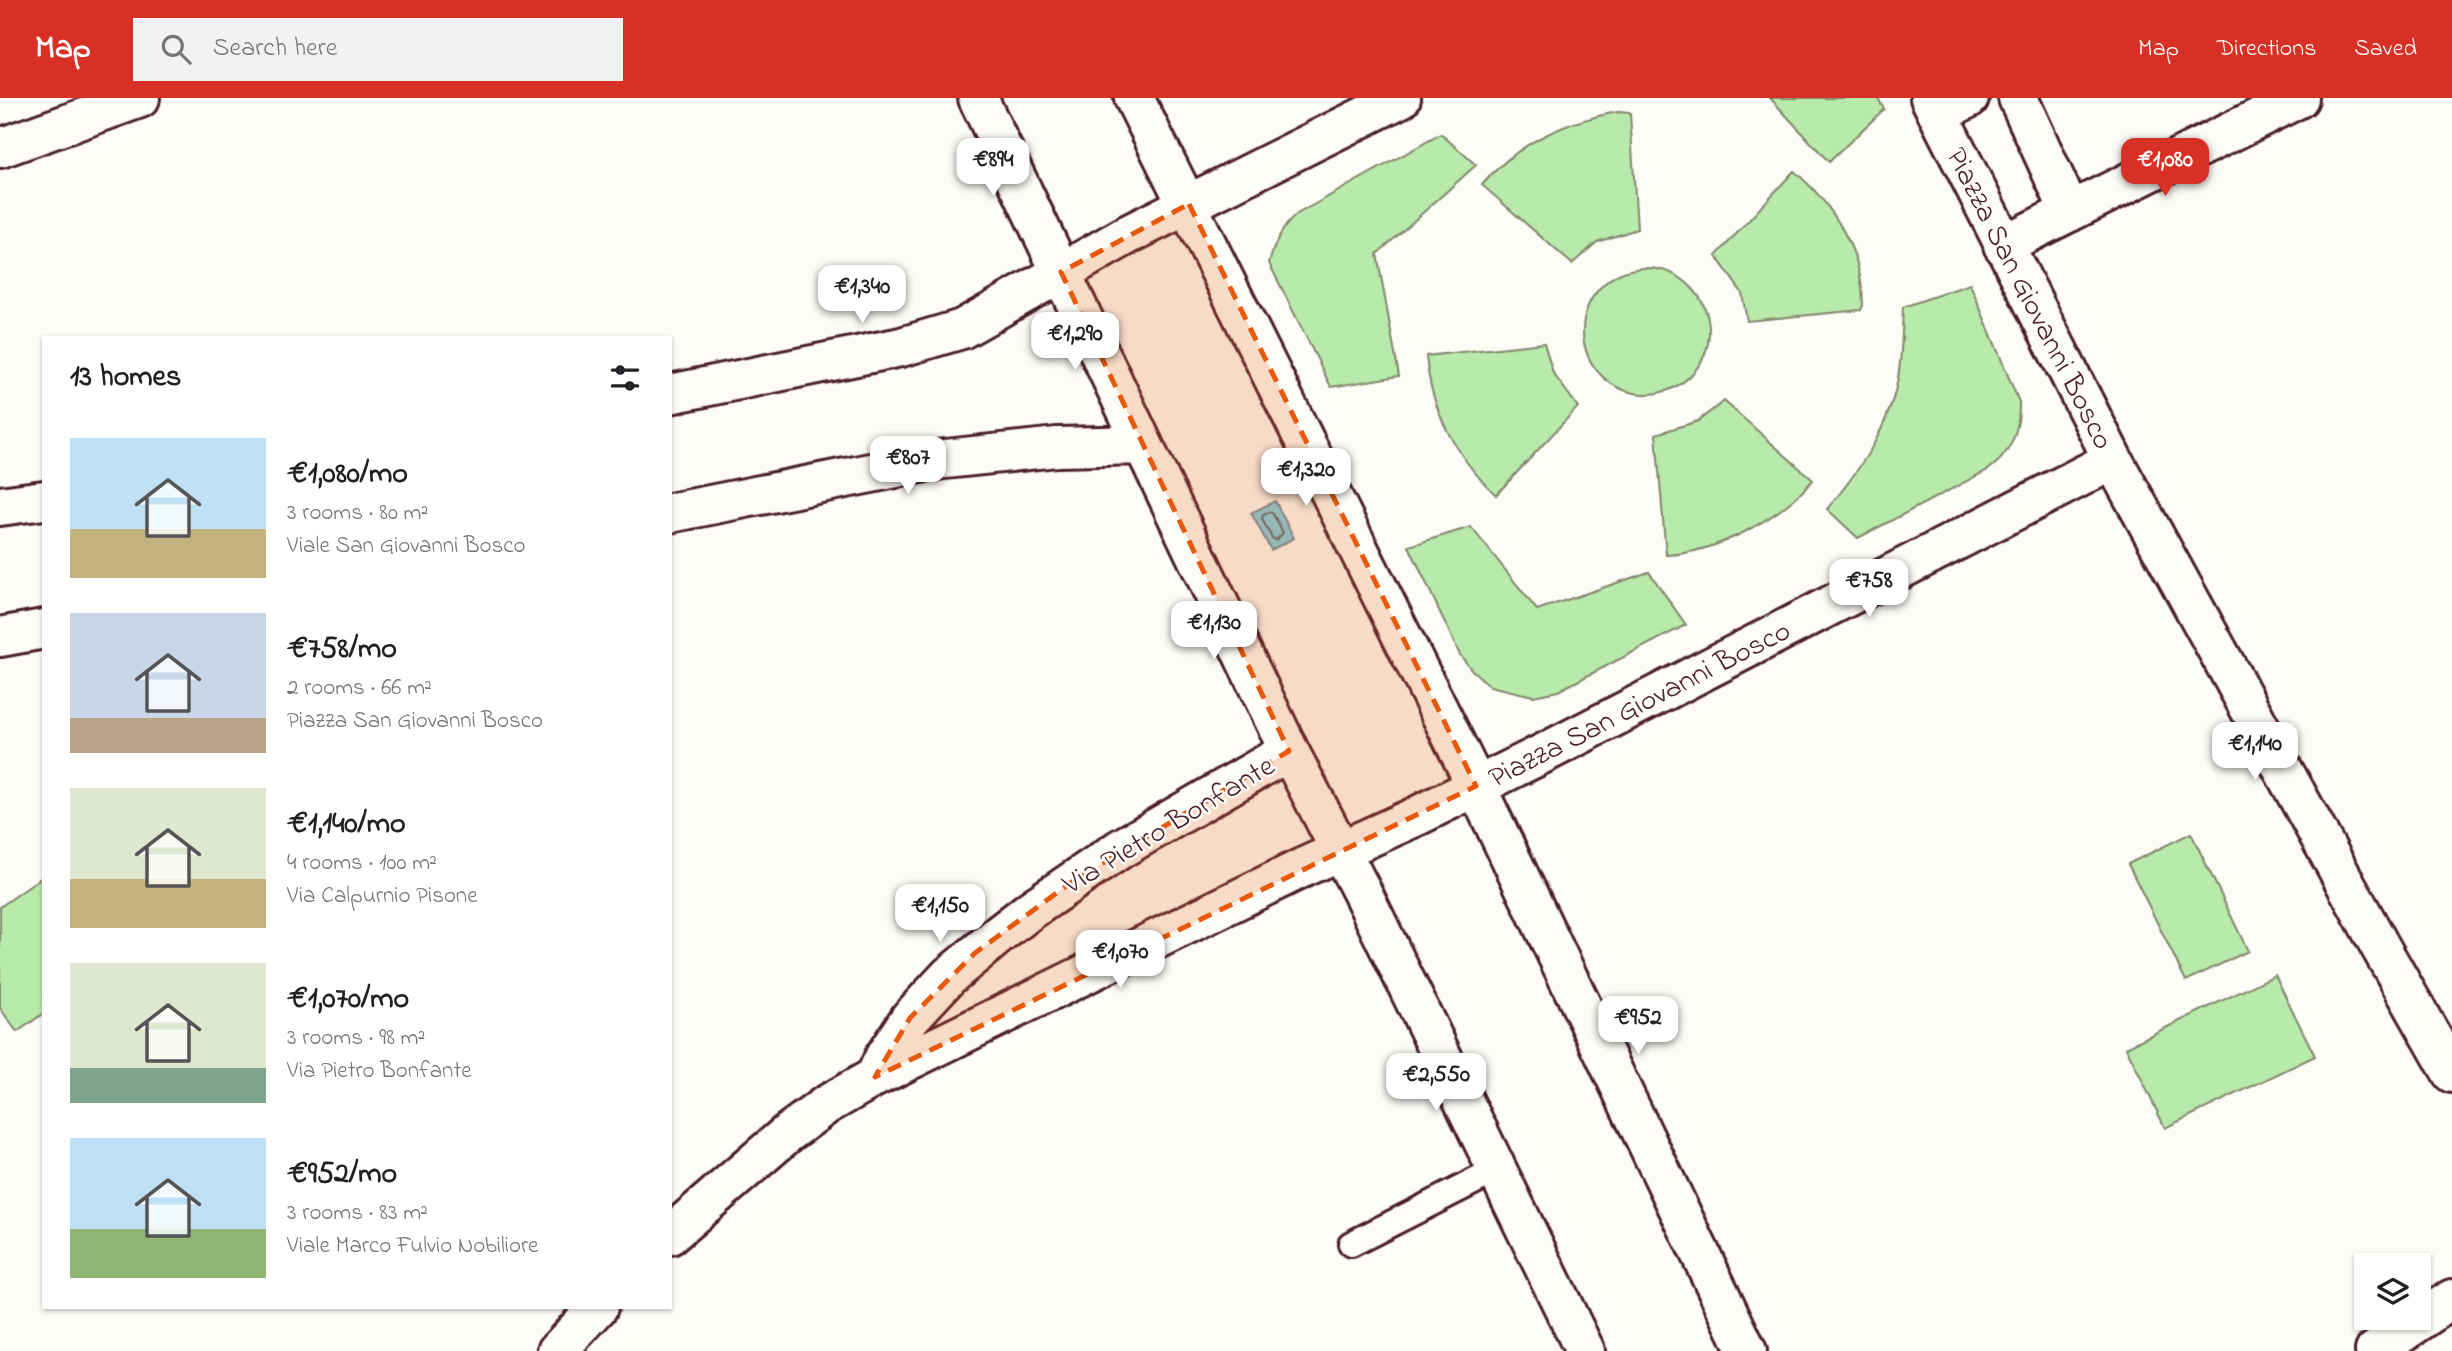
<!DOCTYPE html>
<html lang="en">
<head>
<meta charset="utf-8">
<style>
	:root { --surface:#fff; --page:#f2f2f2; --text:#202124; --muted:#757577; --accent:#d93025 }
	body { margin:0; font-family:"Indie Flower",sans-serif; background:var(--page); color:var(--text); height:100vh; display:flex; flex-direction:column; font-size:26px; white-space:nowrap }
	* { box-sizing:border-box; margin:0 }
	p { font-size:23px; color:var(--muted) }
	.icon { flex:none; width:38px; height:38px; fill:none; stroke:currentColor; stroke-width:2; stroke-linecap:round; stroke-linejoin:round }
	.map { position:relative; flex:1; overflow:hidden }
	.details { position:absolute; left:42px; top:238px; width:630px; height:973px; display:flex; flex-direction:column; background:var(--surface); border-radius:0px; box-shadow:0 2px 5px #0004 }
	.details>* { flex:none }
	.tools { position:absolute; left:2354px; top:1155px; display:grid; gap:14px }
	.tools a { display:grid; place-items:center; width:77px; height:77px; border-radius:0px; background:var(--surface); box-shadow:0 2px 5px #0004; font-size:35px }
	.price { position:absolute; translate:-50% -60px; padding:0 16px; border-radius:14px; background:#fff; color:#222; font-size:23px; line-height:46px; filter:drop-shadow(0 2px 4px #0008) }
	.price::after { content:''; position:absolute; left:50%; top:42px; width:21px; height:16px; margin-left:-10px; background:inherit; clip-path:polygon(0 0,100% 0,50% 100%) }
	.price.active { background:var(--accent); color:#fff }
	ul { padding:0; list-style:none }
	li { display:flex; align-items:center; gap:21px; height:175px; padding:0 28px }
	li span { display:grid; place-items:center; flex:none; width:196px; height:140px; border-radius:0px; color:#555 }
	li>.icon { margin-inline-start:auto }
	span .icon { width:84px; height:84px; fill:#fffc; stroke-width:1 }
	li b { font-size:30px }
	h2 { display:flex; justify-content:space-between; align-items:center; height:84px; padding:0 28px; font-size:30px }
	header { display:flex; align-items:center; gap:42px; box-sizing:border-box; height:98px; padding:0 35px; background:var(--accent); color:#fff }
	header strong { font-size:33px }
	nav { display:flex; gap:38px; margin-inline-start:auto; font-size:24px }
	.search { width:490px; height:63px; background:var(--page); display:flex; align-items:center; gap:18px; box-sizing:border-box; padding:0 24px; border-radius:0px; color:var(--muted); font-size:26px }
	.map>svg:first-child { display:block }
	.green { fill:#b8eaab; stroke:#81846b; stroke-width:2 }
	.water { fill:#83d1e2; stroke:#6c8a99; stroke-width:2 }
	.lines { fill:none; stroke-linecap:round; stroke-linejoin:round }
	.shore { stroke:#616674; stroke-width:2 }
	.service-casing { stroke:#4a1f2b; stroke-width:30 }
	.minor-casing { stroke:#4a1f2b; stroke-width:44 }
	.service { stroke:#fdfcf7; stroke-width:24 }
	.minor { stroke:#fdfcf7; stroke-width:38 }
	.marked { fill:#e8590c; fill-opacity:0.2; stroke:#e8590c; stroke-width:5; stroke-dasharray:14 9; stroke-linejoin:round }
	.labels { text-anchor:middle; stroke-width:5; stroke-linejoin:round; paint-order:stroke }
	.street-label { font-size:30px; fill:#4a1f2b; stroke:#fdfcf7 }
</style>
</head>
<body>
<header>
<strong>Map</strong>
<div class="search"><svg class="icon" aria-label="search" viewBox="0 0 24 24"><circle cx="10" cy="10" r="6"/><path d="M15 15l6 6"/></svg>Search here</div>
<nav><a>Map</a><a>Directions</a><a>Saved</a></nav>
</header>
<div class="map">
<svg width="2452" height="1253" viewBox="0 0 2452 1253">
	<rect width="100%" height="100%" fill="#fdfcf7"/>
	<filter id="ink" filterUnits="userSpaceOnUse"><feTurbulence type="fractalNoise" baseFrequency=".0143" numOctaves="2"/><feDisplacementMap in="SourceGraphic" scale="14" xChannelSelector="R" yChannelSelector="G"/><feConvolveMatrix kernelMatrix="1 2 1 2 8 2 1 2 1" color-interpolation-filters="sRGB"/></filter>
	<g filter="url(#ink)">
		<path class="green" d="M1770,0H1878L1884,11L1829,64Z
			M1618,14L1630,15L1637,131L1597,144L1572,166L1482,87C1517,45 1566,23 1618,14Z
			M1441,36L1476,67L1377,156L1399,278L1331,289L1269,165C1275,145 1281,130 1297,116Z
			M1794,73C1833,106 1863,154 1863,207L1861,212L1747,223L1742,195L1716,158Z
			M1583 233a63 63 0 1 1 126 0a63 63 0 1 1-126 0Z
			M1970,186L2019,304C2020,332 2011,356 1988,372L1858,440L1827,411C1861,371 1892,326 1899,273C1902,252 1902,230 1903,209Z
			M1544,245L1553,275L1578,309L1496,397C1456,359 1431,313 1426,258Z
			M1724,303L1813,382C1780,420 1717,455 1666,457L1656,336L1698,323Z
			M1471,429L1537,512L1649,474L1686,527L1558,593L1533,598L1490,588L1472,572L1460,557L1409,448Z
			M2191,735L2248,853L2186,883L2128,766Z
			M44,778V915L17,934L0,910V809Z
			M2275,877L2315,958L2165,1030L2126,949Z"/>
		<path class="water" d="M1275,403L1294,440L1271,452L1251,415Z"/>
		<g class="lines">
			<path class="shore" d="M1270,414L1273,416L1283,435L1276,442L1272,440L1262,421L1263,417Z"/>
			<defs>
				<path id="service" d="M1351,1146L1497,1072"/>
				<path id="minor" d="M978,0L1289,653L1363,796L1585,1253
					M1134,0L1464,663L1747,1253
					M2018,0L2070,114
					M1938,16L1969,0
					M0,50L140,0
					M2003,147L2299,0
					M670,296L901,249L962,231L1129,136L1401,0
					M2113,362L2381,850L2452,975
					M0,408L44,402
					M670,415L936,362L1057,349L1143,347
					M0,539L44,531
					M875,979L1304,769L1417,718L1548,653L2113,362L1930,0
					M670,1137L788,1035L826,1007L875,979L885,958L910,920L949,878L1001,835L1032,811L1120,751L1289,653
					M557,1253L598,1209
					M2375,1253L2452,1201"/>
			</defs>
			<use href="#service" class="service-casing"/>
			<use href="#minor" class="minor-casing"/>
			<use href="#service" class="service"/>
			<use href="#minor" class="minor"/>
		</g>
	</g>
	<path class="marked" d="M1189,106L1476,688L875,979L910,920L975,855L1073,783L1289,653L1061,174Z"/>
	<g class="labels">
		<g class="street-label">
			<text transform="translate(2031 200) rotate(63)" y="10">Piazza San Giovanni Bosco</text>
			<text transform="translate(1639 605) rotate(-27)" y="10">Piazza San Giovanni Bosco</text>
			<text transform="translate(1168 726) rotate(-31)" y="10">Via Pietro Bonfante</text>
		</g>
	</g>
</svg>
<div class="tools">
<a><svg class="icon" aria-label="layers" viewBox="0 0 24 24"><path d="M12 4l9 5-9 5-9-5zM3 14l9 5 9-5"/></svg></a>
</div>
<b class="price" style="left:993px;top:100px">€894</b>
<b class="price active" style="left:2165px;top:100px">€1,080</b>
<b class="price" style="left:862px;top:227px">€1,340</b>
<b class="price" style="left:1075px;top:274px">€1,290</b>
<b class="price" style="left:908px;top:398px">€807</b>
<b class="price" style="left:1306px;top:410px">€1,320</b>
<b class="price" style="left:1869px;top:521px">€758</b>
<b class="price" style="left:1214px;top:563px">€1,130</b>
<b class="price" style="left:2255px;top:684px">€1,140</b>
<b class="price" style="left:940px;top:846px">€1,150</b>
<b class="price" style="left:1120px;top:892px">€1,070</b>
<b class="price" style="left:1638px;top:958px">€952</b>
<b class="price" style="left:1436px;top:1015px">€2,550</b>
<section class="details">
<h2>13 homes<svg class="icon" aria-label="filters" viewBox="0 0 24 24"><path d="M4 7h16M4 17h16"/><circle cx="9" cy="7" r="2"/><circle cx="15" cy="17" r="2"/></svg></h2>
<ul>
<li><span style="background:linear-gradient(#bfe0f5 65%,#c2b280 0)"><svg class="icon" aria-label="home" viewBox="0 0 24 24"><path d="M3 11l9-7 9 7M6 9v11h12V9"/></svg></span><div><b>€1,080/mo</b><p>3 rooms · 80 m²</p><p>Viale San Giovanni Bosco</p></div></li>
<li><span style="background:linear-gradient(#c9d6e8 75%,#b9a48a 0)"><svg class="icon" aria-label="home" viewBox="0 0 24 24"><path d="M3 11l9-7 9 7M6 9v11h12V9"/></svg></span><div><b>€758/mo</b><p>2 rooms · 66 m²</p><p>Piazza San Giovanni Bosco</p></div></li>
<li><span style="background:linear-gradient(#dfe7d0 65%,#c2b280 0)"><svg class="icon" aria-label="home" viewBox="0 0 24 24"><path d="M3 11l9-7 9 7M6 9v11h12V9"/></svg></span><div><b>€1,140/mo</b><p>4 rooms · 100 m²</p><p>Via Calpurnio Pisone</p></div></li>
<li><span style="background:linear-gradient(#dfe7d0 75%,#7fa58c 0)"><svg class="icon" aria-label="home" viewBox="0 0 24 24"><path d="M3 11l9-7 9 7M6 9v11h12V9"/></svg></span><div><b>€1,070/mo</b><p>3 rooms · 98 m²</p><p>Via Pietro Bonfante</p></div></li>
<li><span style="background:linear-gradient(#bfe0f5 65%,#8fb573 0)"><svg class="icon" aria-label="home" viewBox="0 0 24 24"><path d="M3 11l9-7 9 7M6 9v11h12V9"/></svg></span><div><b>€952/mo</b><p>3 rooms · 83 m²</p><p>Viale Marco Fulvio Nobiliore</p></div></li>
</ul>
</section>
</div>
</body>
</html>
